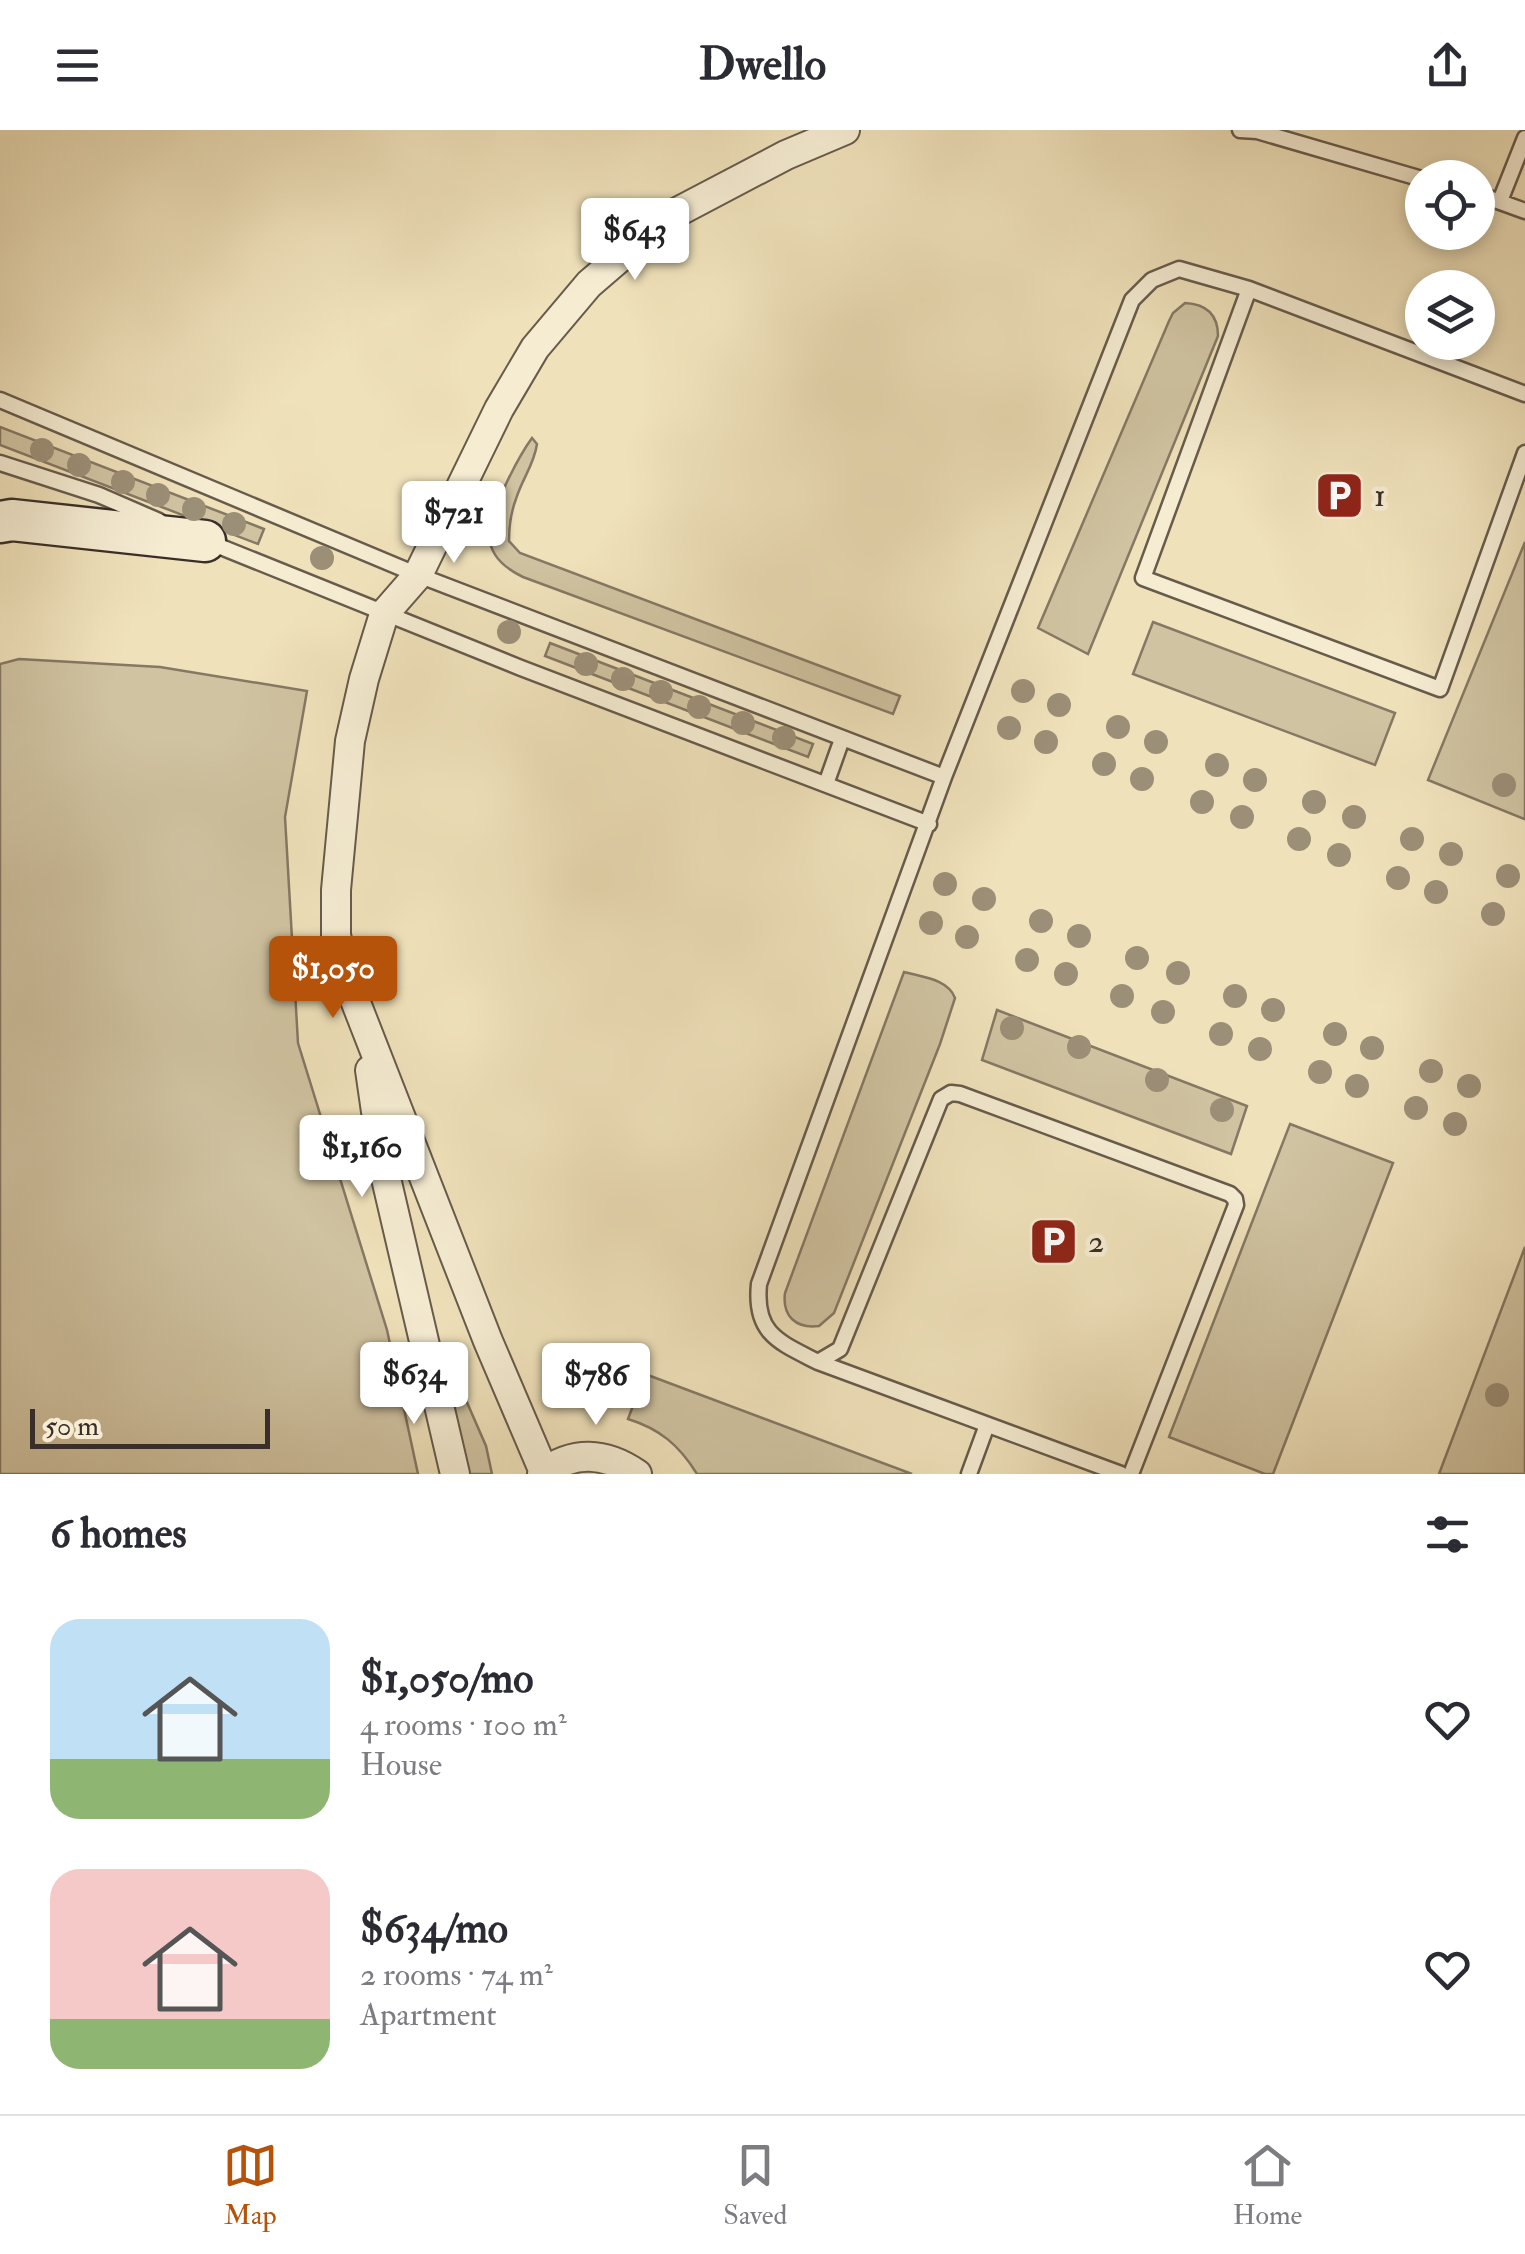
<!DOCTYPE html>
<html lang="en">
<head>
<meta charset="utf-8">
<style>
	:root { --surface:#fff; --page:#f2f2f3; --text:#2b2b33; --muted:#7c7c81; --line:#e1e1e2; --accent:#b45309 }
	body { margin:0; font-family:"IM FELL Double Pica",serif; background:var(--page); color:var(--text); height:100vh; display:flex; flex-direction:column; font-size:38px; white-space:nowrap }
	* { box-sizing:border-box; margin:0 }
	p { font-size:32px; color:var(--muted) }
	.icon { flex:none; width:55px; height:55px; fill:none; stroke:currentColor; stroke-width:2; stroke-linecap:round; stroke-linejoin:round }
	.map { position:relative; height:1344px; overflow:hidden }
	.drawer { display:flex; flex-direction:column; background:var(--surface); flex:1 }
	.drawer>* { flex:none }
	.fabs { position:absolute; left:1405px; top:30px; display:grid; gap:20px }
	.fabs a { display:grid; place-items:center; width:90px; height:90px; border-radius:50%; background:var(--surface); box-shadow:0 5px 15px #0003; font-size:50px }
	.scale { position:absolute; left:30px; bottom:25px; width:240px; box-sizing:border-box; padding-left:10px; border:5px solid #3a2e28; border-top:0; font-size:28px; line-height:35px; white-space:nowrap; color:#3a2e28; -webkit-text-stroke:8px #f5ecd2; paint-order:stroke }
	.price { position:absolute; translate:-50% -85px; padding:0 22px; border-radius:10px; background:#fff; color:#222; font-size:32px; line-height:65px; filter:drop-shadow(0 2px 5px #0008) }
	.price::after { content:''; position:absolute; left:50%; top:60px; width:30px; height:22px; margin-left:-15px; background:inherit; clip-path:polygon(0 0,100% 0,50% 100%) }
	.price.current { background:var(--accent); color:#fff }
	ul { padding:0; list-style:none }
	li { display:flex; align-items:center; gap:30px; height:250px; padding:0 50px }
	li span { display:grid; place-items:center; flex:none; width:280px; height:200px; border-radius:30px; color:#555 }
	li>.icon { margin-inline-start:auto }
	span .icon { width:120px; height:120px; fill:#fffc; stroke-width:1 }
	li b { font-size:42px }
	h2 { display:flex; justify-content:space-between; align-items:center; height:120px; padding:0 50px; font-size:42px }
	header { display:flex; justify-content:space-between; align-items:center; height:130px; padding:0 50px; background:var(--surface); font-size:45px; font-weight:700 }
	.tab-bar { display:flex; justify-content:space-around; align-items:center; height:140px; border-top:2px solid var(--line); background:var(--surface); font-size:28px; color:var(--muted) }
	.tab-bar a { display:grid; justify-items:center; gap:5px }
	.tab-bar .current { color:var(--accent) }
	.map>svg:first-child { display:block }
	.green { fill:#d0c3a1; stroke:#857864; stroke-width:2.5 }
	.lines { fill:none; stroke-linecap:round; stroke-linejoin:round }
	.lane-casing { stroke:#675b4c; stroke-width:19 }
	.street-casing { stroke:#675b4c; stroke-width:32 }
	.secondary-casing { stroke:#3a2e28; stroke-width:45 }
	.lane { stroke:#f5ecd2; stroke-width:14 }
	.street { stroke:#f5ecd2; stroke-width:28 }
	.secondary { stroke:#f5ecd2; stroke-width:40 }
	.tree { fill:#9c8f77 }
	.labels { text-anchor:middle; stroke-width:9; stroke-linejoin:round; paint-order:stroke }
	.poi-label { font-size:32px; fill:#3a2e28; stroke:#f5ecd2; text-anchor:start }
</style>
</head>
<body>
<header><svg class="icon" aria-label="menu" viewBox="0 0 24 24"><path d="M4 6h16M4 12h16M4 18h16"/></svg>Dwello<svg class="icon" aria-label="share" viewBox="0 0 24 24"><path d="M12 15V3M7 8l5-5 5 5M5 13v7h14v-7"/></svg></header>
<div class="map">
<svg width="1525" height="1344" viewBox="0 0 1525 1344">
	<rect width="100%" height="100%" fill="#efe1ba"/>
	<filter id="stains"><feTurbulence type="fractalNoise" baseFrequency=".002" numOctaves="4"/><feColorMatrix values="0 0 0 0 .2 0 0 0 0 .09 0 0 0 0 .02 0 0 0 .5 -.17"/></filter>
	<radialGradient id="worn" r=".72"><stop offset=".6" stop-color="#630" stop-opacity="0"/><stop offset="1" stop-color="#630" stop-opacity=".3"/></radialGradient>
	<path class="green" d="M1185,173C1206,174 1218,184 1218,206L1088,524L1038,498L1169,191L1173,183Z
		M0,297L264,399L258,414L0,315Z
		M532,308L537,314C534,335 522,349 516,369C511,382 509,397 509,411L520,423L900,566L893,584L523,447C477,425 485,394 505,356C513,339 521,323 532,308Z
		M1525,412V687L1524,689L1428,650Z
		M1153,492L1395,583L1375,635L1133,544Z
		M550,513L813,614L808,627L545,526Z
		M19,529L160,537L307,561L285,687L298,913L387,1200L418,1344H0V534Z
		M904,842C922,847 948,849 955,868L940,914L834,1183L819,1196C796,1199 782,1186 785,1163Z
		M997,880L1247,976L1231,1024L982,930Z
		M1290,994L1393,1033L1273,1344H1265L1169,1307Z
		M1525,1117V1344H1439Z
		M645,1244L912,1344H697C679,1315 660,1299 628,1289Z
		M455,1245L486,1316L492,1344H464L439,1249Z"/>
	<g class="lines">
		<defs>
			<path id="lane" d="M1240,0L1257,1L1422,49
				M1478,64L1525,81
				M1500,71L1525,8
				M1249,159L1143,448L1440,559L1525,323
				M0,270L418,445L944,647
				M0,333L99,365L159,391
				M206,411L521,538L929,694
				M826,654L842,609
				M818,1232L840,1219L941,969L951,963L960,964L1230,1064L1235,1069L1236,1075L1131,1344
				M969,1344L987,1295
				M1121,1344L818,1232C779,1212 754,1204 759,1154L944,647L1132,170L1152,150L1179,139L1249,159L1525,264"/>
			<path id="street" d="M370,940L385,1044L455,1344
				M544,1342L488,1211L344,842L336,805V760L350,611L364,549L384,484L418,445L499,279L535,218L589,154L666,88L786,25L845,0
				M542,1344C573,1320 605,1322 637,1344"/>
			<path id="secondary" d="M0,392L12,390L205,411"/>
		</defs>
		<use href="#lane" class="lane-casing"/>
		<use href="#street" class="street-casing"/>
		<use href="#secondary" class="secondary-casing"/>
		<use href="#lane" class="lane"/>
		<use href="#street" class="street"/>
		<use href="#secondary" class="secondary"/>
	</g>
	<g class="tree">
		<circle cx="42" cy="320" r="12"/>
		<circle cx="79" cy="335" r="12"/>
		<circle cx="123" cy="352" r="12"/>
		<circle cx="158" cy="365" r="12"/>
		<circle cx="194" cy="379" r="12"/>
		<circle cx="234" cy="394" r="12"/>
		<circle cx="322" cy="428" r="12"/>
		<circle cx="509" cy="502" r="12"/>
		<circle cx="586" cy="534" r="12"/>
		<circle cx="623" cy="549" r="12"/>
		<circle cx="1023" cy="561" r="12"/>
		<circle cx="661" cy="562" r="12"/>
		<circle cx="1059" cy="575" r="12"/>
		<circle cx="699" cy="577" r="12"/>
		<circle cx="743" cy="593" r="12"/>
		<circle cx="1118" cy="597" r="12"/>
		<circle cx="1009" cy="598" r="12"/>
		<circle cx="784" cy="608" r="12"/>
		<circle cx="1046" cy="612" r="12"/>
		<circle cx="1156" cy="612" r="12"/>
		<circle cx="1104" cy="634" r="12"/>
		<circle cx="1217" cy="635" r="12"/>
		<circle cx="1142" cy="649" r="12"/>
		<circle cx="1255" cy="650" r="12"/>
		<circle cx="1504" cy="655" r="12"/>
		<circle cx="1202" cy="672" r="12"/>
		<circle cx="1314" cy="672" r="12"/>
		<circle cx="1242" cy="687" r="12"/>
		<circle cx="1354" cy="687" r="12"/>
		<circle cx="1299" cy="709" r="12"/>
		<circle cx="1412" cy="709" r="12"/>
		<circle cx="1451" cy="724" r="12"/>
		<circle cx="1339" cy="725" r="12"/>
		<circle cx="1508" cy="746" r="12"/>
		<circle cx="1398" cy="748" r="12"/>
		<circle cx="945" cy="754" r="12"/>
		<circle cx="1436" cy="762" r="12"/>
		<circle cx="984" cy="769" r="12"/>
		<circle cx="1493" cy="784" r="12"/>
		<circle cx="1041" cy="791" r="12"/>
		<circle cx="931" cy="793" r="12"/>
		<circle cx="1079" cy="806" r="12"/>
		<circle cx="967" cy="807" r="12"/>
		<circle cx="1137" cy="828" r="12"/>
		<circle cx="1027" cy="830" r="12"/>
		<circle cx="1178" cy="843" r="12"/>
		<circle cx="1066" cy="844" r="12"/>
		<circle cx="1122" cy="866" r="12"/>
		<circle cx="1235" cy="866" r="12"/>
		<circle cx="1273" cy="880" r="12"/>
		<circle cx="1163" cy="882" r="12"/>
		<circle cx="1012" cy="898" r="12"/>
		<circle cx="1221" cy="904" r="12"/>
		<circle cx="1335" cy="904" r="12"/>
		<circle cx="1079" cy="917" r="12"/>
		<circle cx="1372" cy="918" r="12"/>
		<circle cx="1260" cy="919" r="12"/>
		<circle cx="1431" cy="941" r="12"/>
		<circle cx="1320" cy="942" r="12"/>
		<circle cx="1157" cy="950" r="12"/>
		<circle cx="1357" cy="956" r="12"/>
		<circle cx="1469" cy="956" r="12"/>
		<circle cx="1416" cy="978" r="12"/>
		<circle cx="1222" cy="980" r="12"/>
		<circle cx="1455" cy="994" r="12"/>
		<circle cx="1497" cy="1265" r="12"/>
	</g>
	<defs>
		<symbol id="parking-square" viewBox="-11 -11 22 22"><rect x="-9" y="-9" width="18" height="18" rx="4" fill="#8f2418" stroke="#f5ecd2"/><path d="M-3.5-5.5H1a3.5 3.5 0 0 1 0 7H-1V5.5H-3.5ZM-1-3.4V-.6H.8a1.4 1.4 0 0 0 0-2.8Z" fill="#fff"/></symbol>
	</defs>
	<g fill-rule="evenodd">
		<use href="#parking-square" x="1312" y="338" width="55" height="55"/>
		<use href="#parking-square" x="1026" y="1084" width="55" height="55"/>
	</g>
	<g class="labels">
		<g class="poi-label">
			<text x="1374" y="376">1</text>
			<text x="1088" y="1122">2</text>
		</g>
	</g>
	<rect width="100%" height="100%" filter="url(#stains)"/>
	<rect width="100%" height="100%" fill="url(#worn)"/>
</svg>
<div class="fabs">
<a><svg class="icon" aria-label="locate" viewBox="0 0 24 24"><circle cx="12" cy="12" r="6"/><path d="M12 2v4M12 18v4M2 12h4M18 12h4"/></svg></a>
<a><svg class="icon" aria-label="layers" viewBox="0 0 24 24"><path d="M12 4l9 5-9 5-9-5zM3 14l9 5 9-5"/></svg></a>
</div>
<div class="scale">50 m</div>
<b class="price" style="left:635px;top:153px">$643</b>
<b class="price" style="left:454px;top:436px">$721</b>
<b class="price current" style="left:333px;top:891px">$1,050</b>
<b class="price" style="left:362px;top:1070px">$1,160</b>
<b class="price" style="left:414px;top:1297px">$634</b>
<b class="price" style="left:596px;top:1298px">$786</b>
</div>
<section class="drawer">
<h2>6 homes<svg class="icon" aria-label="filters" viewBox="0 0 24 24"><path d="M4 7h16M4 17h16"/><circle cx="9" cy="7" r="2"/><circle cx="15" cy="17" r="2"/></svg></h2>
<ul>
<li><span style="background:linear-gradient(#bfe0f5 70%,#8fb573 0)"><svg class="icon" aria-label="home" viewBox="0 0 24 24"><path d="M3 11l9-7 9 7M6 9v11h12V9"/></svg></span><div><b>$1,050/mo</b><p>4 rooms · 100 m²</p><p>House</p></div><svg class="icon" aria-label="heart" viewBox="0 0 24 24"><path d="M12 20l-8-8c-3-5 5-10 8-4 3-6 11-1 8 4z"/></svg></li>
<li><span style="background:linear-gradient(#f6c9c9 75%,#8fb573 0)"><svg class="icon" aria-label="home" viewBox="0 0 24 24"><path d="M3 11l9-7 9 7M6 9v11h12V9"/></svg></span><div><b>$634/mo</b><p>2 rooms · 74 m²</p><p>Apartment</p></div><svg class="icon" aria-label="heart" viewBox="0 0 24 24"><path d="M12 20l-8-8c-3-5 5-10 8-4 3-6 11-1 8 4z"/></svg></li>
</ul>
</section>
<nav class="tab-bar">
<a class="current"><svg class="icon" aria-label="map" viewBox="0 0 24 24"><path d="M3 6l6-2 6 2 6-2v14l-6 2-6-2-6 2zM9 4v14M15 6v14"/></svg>Map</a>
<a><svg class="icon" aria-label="saved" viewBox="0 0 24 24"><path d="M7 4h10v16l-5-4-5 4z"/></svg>Saved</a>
<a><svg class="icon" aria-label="home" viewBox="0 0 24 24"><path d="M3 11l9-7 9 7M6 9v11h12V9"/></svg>Home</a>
</nav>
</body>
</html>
